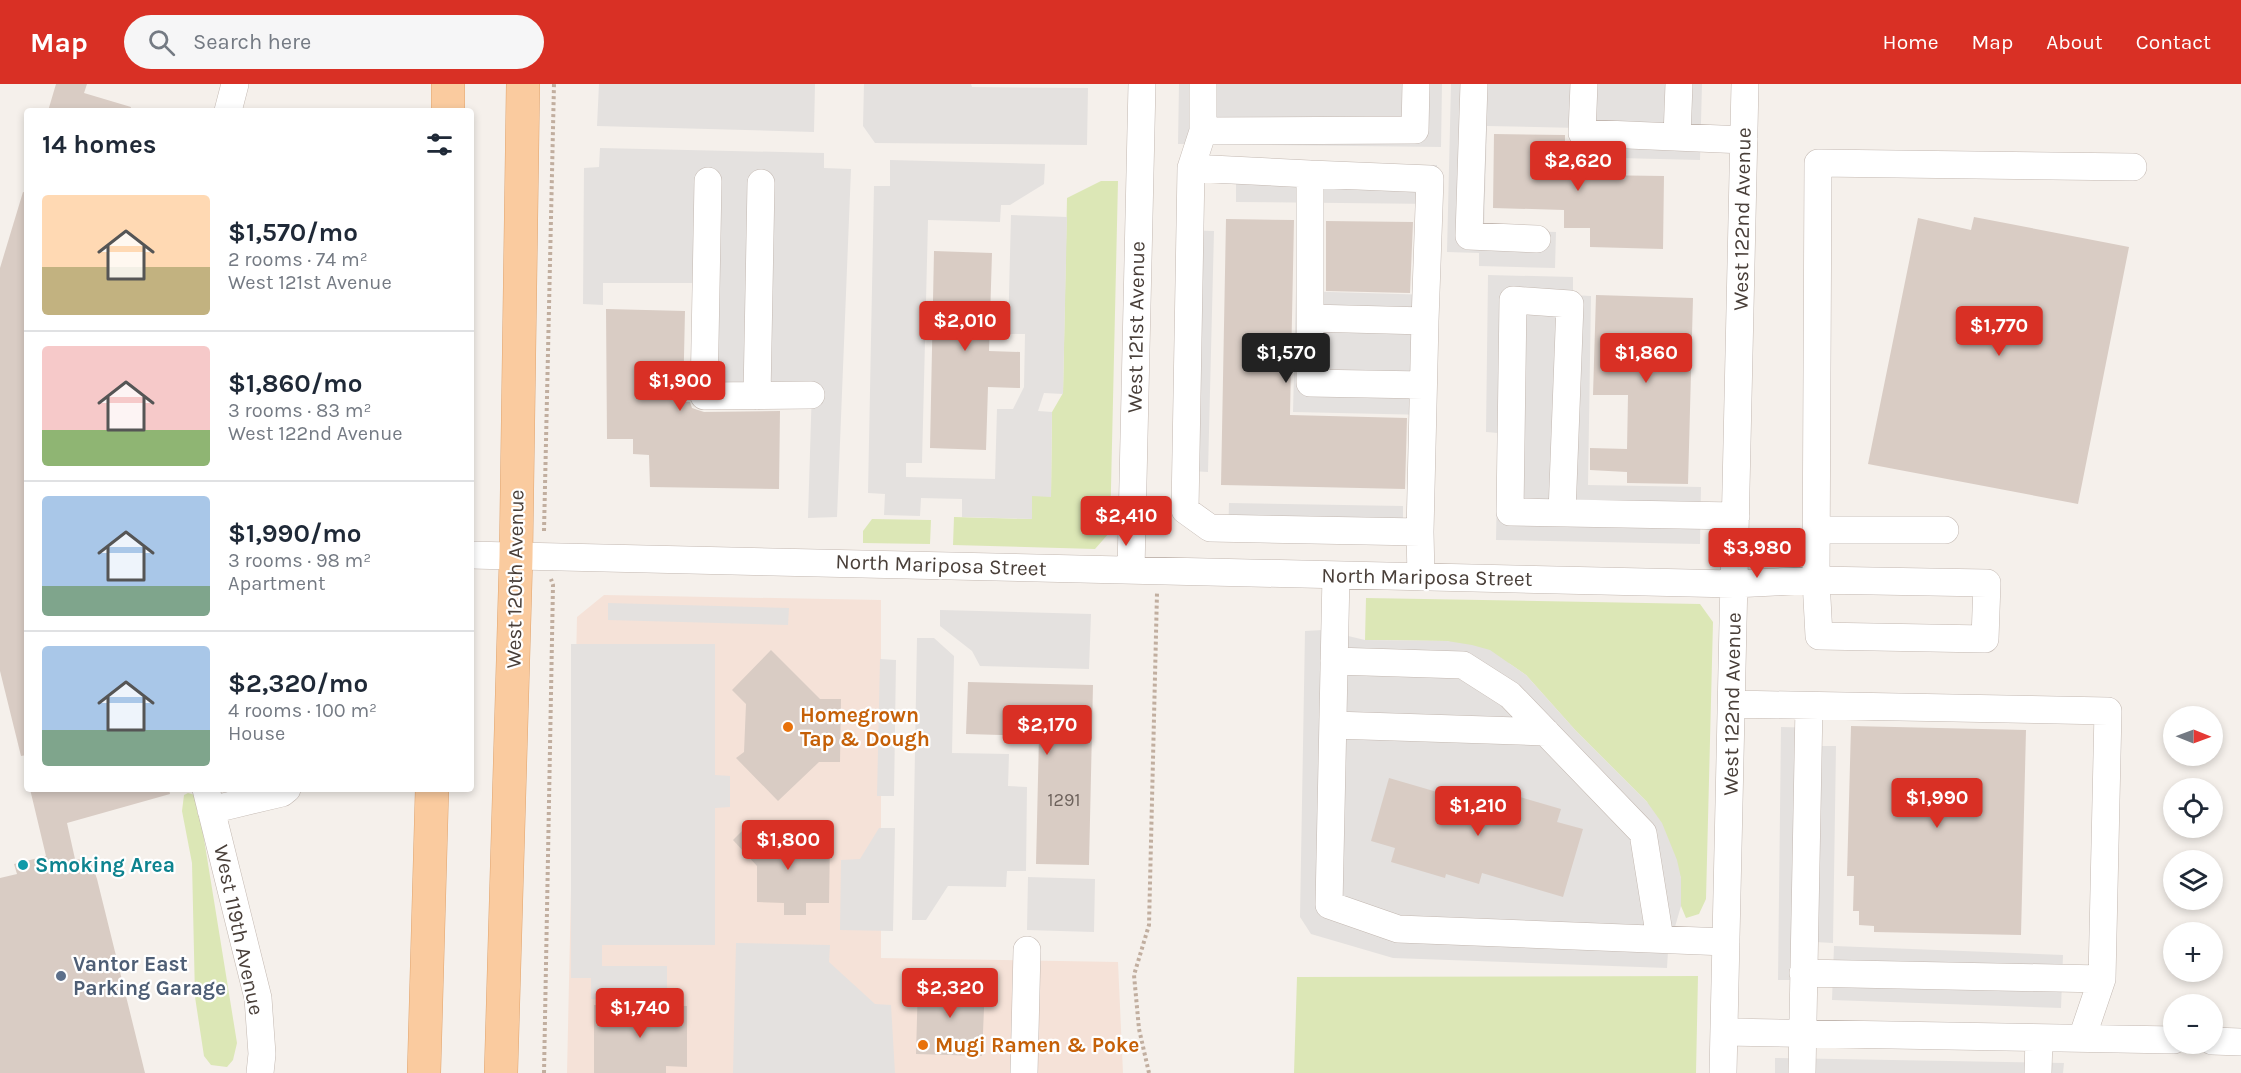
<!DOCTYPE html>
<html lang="en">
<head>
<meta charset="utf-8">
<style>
	:root { --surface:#fff; --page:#f6f6f7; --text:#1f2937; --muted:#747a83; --line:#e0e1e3; --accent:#d93025 }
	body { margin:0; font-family:Karla,sans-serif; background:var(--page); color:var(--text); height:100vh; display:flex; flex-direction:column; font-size:22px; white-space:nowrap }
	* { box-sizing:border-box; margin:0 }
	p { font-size:20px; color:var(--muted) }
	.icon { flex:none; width:33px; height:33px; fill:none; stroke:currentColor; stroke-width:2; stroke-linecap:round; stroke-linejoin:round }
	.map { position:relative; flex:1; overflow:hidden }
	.drawer { position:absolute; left:24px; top:24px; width:450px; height:684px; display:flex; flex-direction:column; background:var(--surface); border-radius:6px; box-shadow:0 3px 9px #0003 }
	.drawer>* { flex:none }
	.needle { width:39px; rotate:91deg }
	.tools { position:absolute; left:2163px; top:622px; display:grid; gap:12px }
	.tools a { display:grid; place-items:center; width:60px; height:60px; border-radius:50%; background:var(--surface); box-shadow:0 3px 9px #0003; font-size:30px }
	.price { position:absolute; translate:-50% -51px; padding:0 14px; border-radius:6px; background:var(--accent); color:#fff; font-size:20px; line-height:39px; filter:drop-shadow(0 2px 3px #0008) }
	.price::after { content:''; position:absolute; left:50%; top:36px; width:18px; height:14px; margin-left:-9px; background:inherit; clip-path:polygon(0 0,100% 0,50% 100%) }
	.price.selected { background:#222; color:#fff }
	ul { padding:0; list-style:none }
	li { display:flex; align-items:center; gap:18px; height:150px; padding:0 18px }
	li+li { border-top:2px solid var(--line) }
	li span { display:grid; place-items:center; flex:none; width:168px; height:120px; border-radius:6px; color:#555 }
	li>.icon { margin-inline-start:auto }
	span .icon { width:72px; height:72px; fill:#fffc; stroke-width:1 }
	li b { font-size:26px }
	h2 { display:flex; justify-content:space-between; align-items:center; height:72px; padding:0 18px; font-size:26px }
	header { display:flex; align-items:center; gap:36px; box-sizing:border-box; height:84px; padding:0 30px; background:var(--accent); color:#fff }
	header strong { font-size:28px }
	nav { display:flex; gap:33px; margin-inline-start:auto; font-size:21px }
	.search { width:420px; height:54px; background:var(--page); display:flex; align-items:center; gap:15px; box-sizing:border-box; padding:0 21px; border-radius:33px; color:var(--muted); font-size:22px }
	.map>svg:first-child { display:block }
	.commercial { fill:#f5e2d8 }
	.green { fill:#dce7b6 }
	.parking { fill:#e4e1df }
	.building { fill:#d9ccc4 }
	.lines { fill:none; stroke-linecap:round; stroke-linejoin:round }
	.minor-casing { stroke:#c3b8b1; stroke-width:28 }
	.major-casing { stroke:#e0a46e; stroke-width:34 }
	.path { stroke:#c1ae9f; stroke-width:4; stroke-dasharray:3 3; stroke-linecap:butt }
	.minor { stroke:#fff; stroke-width:27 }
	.major { stroke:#facb9f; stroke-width:33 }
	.food-dot { fill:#e8710a; stroke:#fff; stroke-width:2 }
	.culture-dot { fill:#0f9aa8; stroke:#fff; stroke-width:2 }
	.service-dot { fill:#5c6f8a; stroke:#fff; stroke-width:2 }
	.labels { text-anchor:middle; stroke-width:4.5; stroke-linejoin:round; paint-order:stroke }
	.number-label { font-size:18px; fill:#6d625c }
	.street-label { font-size:21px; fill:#493f39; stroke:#fff }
	.food-label { font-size:21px; font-weight:bold; fill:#c56008; stroke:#fff; text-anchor:start }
	.culture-label { font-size:21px; font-weight:bold; fill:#0d838f; stroke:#fff; text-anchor:start }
	.service-label { font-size:21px; font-weight:bold; fill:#4e5e75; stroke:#fff; text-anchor:start }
</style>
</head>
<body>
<header>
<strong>Map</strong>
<div class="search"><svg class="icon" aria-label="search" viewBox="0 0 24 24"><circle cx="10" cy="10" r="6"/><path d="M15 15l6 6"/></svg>Search here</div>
<nav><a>Home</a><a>Map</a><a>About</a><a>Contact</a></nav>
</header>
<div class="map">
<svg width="2241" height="989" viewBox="0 0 2241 989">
	<rect width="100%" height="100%" fill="#f5f0eb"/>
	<path class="commercial" d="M604,511L881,516V874L1118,878L1123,989H567L577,533Z"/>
	<path class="green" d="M1101,97H1118L1110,448L1095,465L953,461L954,433L1031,435L1032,412H1051L1052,328L1063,309L1067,114Z
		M872,435L931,436L930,460L863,459V447Z
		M1366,514L1700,520L1713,538L1706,815L1699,830L1686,834L1681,822V794L1647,718L1576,647L1526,591L1510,580L1447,557L1365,556Z
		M188,709L195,711L199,724L237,959L233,976L227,983L211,981L204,972L195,913L192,779L182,727L184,711Z
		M1698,892L1696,989H1294L1297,893Z"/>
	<path class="parking" d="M599,0H815L814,48L597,42Z
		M864,0H971L972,3L1088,4L1087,61L875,59L863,42Z
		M1179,0H1442L1441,63L1178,60Z
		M1451,0H1702L1700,76L1578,73L1579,44L1487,42L1484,146L1556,148L1555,184L1479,182V169L1447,168Z
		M600,64L824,69V84L851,85L837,433L808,434L812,303L705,302L709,199H603V221L583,220L584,84L599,83Z
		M890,76L1045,80L1044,100L1010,121H1001L1000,138L928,136L922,379H906V393L995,395L997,325H1013L1024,303L1025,250H1008L1011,131L1067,133L1063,310L1044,309L1038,327L1052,328L1051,413L1032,412V435L962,433V415L921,414L920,432L884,431L885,410L868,409L874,102H890Z
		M1236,79L1437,81L1436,120L1236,118Z
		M1178,146L1214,147L1208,388L1173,386Z
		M1488,191L1573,193V211L1591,212L1588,401L1701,403L1700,460L1496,456L1498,349L1486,348Z
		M1296,207L1432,211L1429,331L1293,328Z
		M1229,419L1403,422V459L1228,456Z
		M608,519L789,524L788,541L608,536Z
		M940,526L1091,530L1089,585L980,582L972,567L940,542Z
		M1323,546L1365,556L1447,557L1472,561L1490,566L1526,591L1576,647L1647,718L1662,739L1677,776L1681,794V822L1668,867L1667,884L1393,874L1311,850L1300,833L1305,547Z
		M917,554H934L954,572L952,669L1009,670L1008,702L1027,703L1026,787H1007L1006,803L948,802L926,836H912Z
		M571,560H715V691L730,692V723L715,724V861H602V882H667V916L591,915V894H571Z
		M880,575L896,576L894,712H877Z
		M1781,643L1820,644V662H1836L1833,859L1815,858L1792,896H1778Z
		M879,744H895L893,847L840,846L841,776L860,775Z
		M1028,793L1095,795L1094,848L1027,846Z
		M736,859L830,861L829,878L875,920L891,921L895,989H733Z
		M1834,862L2063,871L2061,924L1832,916Z
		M1775,974L2064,979L2063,989H1775Z"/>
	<path class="building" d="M56,0H87L84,9L131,23L130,27H48Z
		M1494,50L1565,51V77H1591V91L1664,92L1663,165L1590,163V144H1564V126L1493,124Z
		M23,108L27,109V671L21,672L0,587V184Z
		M1974,133L2129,163L2078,420L1868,380L1918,134L1971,146Z
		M1226,135L1294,136L1290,331L1407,334L1405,405L1221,401Z
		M1326,137L1413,138L1410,209L1326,207Z
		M934,167L992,169L989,267L1020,268V304L988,303L986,366L930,364Z
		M1596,211L1693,214L1688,400L1627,399V388L1590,386V364L1627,365L1628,311H1593Z
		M606,225L685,227L683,318H690L692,324L704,328L780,327L779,405L650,403L649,371L633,370V355H607Z
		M771,566L820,615H841L840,678H819L778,717L736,674L744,668L746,620L732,606Z
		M968,598L1093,601L1089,781L1036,780L1039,652L966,650Z
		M1851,642L2026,646L2021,851L1874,848V842L1859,841V827H1853L1854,792H1847Z
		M1389,694L1468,717L1471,704L1505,714L1506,709L1561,725L1557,738L1583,745L1563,813L1482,789L1479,800L1446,790L1445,794L1391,778L1395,764L1371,757Z
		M30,705H169L170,710L67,739L75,775L84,776L92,780L97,795L145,989H0V794L17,790L14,780L46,772Z
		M751,738L770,758L830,759L829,819H806V831H784V819L757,818V782L733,756Z
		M918,899L985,901L982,972L916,970Z
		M594,921L687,922V983L666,982V989H594Z"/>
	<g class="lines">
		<defs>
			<path id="minor" d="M1203,0V47L1415,46L1416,0
				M1474,0L1469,152L1537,155
				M1584,0L1582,49L1744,56
				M228,27L235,0
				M1203,47L1191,84L1185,426L1210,444L1420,448L1421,493
				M1677,53L1679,0
				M1191,84L1310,90
				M708,97L704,312L811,311
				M1310,234V90L1430,95L1425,237
				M757,312L761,99
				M1562,429L1570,220L1513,216L1510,428L1736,432
				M1816,446H1945
				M1420,448L1425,237L1310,234V299L1423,301
				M471,471L1734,500L1816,496L1987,499L1985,555L1819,552L1816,496L1818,79L2133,83
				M1131,486L1142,0
				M1336,491L1329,821L1398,845L1726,858
				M1334,577L1463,581L1510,611L1643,749L1660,855
				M1732,620L2108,627L2102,895L2082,954
				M1333,641L1546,648
				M206,705L258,914L262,970L260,989
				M211,726L282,709L287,705
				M1803,889L2102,895
				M1724,948L2174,956
				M2212,957L2241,958
				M1024,989L1027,866
				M1723,989L1745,0
				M1802,989L1809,622
				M2038,989L2039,954"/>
			<path id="major" d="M448,27V0
				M424,989L432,705
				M501,989L516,473L523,0"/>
		</defs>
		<use href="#minor" class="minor-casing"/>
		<use href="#major" class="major-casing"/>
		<path class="path" d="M544,447L554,0
			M544,989L553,501L551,495
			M1149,989L1139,945L1134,891L1149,841L1157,509"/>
		<use href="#minor" class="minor"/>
		<use href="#major" class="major"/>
	</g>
	<g class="food-dot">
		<circle cx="788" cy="643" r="6"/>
		<circle cx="923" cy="961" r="6"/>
	</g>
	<circle class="culture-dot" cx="23" cy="781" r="6"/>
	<circle class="service-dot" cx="61" cy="892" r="6"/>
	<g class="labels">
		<g class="number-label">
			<text x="1064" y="722">1291</text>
		</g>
		<g class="street-label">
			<text transform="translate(1742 135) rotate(-89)" y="7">West 122nd Avenue</text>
			<text transform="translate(1136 243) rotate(-89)" y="7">West 121st Avenue</text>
			<text transform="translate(941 481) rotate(2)" y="7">North Mariposa Street</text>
			<text transform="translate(1427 493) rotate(1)" y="7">North Mariposa Street</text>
			<text transform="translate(515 495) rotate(-89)" y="7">West 120th Avenue</text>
			<text transform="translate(1732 620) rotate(-89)" y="7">West 122nd Avenue</text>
			<text transform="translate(239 846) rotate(78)" y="7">West 119th Avenue</text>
		</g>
		<g class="food-label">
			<text x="800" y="638">Homegrown<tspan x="800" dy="24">Tap &amp; Dough</tspan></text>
			<text x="935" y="968">Mugi Ramen &amp; Poke</text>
		</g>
		<g class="culture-label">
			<text x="35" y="788">Smoking Area</text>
		</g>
		<g class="service-label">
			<text x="73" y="887">Vantor East<tspan x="73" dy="24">Parking Garage</tspan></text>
		</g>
	</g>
</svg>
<div class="tools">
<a><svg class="needle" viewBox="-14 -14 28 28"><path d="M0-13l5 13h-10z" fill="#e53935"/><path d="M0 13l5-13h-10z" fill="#747a83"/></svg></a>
<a><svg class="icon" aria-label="locate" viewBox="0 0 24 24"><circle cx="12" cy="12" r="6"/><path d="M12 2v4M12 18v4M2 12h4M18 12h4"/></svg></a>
<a><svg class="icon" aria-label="layers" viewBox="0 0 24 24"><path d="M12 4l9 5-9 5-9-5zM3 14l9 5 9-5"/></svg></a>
<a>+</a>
<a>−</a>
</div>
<b class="price" style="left:1578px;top:108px">$2,620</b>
<b class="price" style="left:965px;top:268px">$2,010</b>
<b class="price" style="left:1999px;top:273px">$1,770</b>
<b class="price selected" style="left:1286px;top:300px">$1,570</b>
<b class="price" style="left:1646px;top:300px">$1,860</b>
<b class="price" style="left:680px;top:328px">$1,900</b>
<b class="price" style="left:1126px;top:463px">$2,410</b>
<b class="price" style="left:1757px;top:495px">$3,980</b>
<b class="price" style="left:1047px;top:672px">$2,170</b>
<b class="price" style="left:1937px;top:745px">$1,990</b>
<b class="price" style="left:1478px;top:753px">$1,210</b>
<b class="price" style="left:788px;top:787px">$1,800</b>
<b class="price" style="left:950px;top:935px">$2,320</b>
<b class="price" style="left:640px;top:955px">$1,740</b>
<section class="drawer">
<h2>14 homes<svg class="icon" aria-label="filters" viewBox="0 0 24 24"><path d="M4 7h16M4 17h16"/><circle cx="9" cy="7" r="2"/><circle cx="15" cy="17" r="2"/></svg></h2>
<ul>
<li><span style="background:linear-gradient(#ffd9b3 60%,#c2b280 0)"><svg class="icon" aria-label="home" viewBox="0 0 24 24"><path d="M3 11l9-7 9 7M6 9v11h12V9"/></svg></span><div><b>$1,570/mo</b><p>2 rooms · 74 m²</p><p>West 121st Avenue</p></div></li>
<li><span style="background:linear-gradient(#f6c9c9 70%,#8fb573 0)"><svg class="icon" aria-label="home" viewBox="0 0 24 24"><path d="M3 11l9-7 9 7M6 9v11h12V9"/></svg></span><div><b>$1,860/mo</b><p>3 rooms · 83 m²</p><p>West 122nd Avenue</p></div></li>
<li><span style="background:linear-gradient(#a9c7e8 75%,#7fa58c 0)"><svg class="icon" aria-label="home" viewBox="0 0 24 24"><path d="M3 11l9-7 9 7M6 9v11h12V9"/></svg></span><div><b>$1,990/mo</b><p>3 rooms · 98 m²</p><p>Apartment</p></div></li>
<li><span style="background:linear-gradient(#a9c7e8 70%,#7fa58c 0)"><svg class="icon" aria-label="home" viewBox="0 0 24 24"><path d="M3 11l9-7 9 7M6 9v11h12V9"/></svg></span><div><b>$2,320/mo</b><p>4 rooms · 100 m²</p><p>House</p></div></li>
</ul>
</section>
</div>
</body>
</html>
